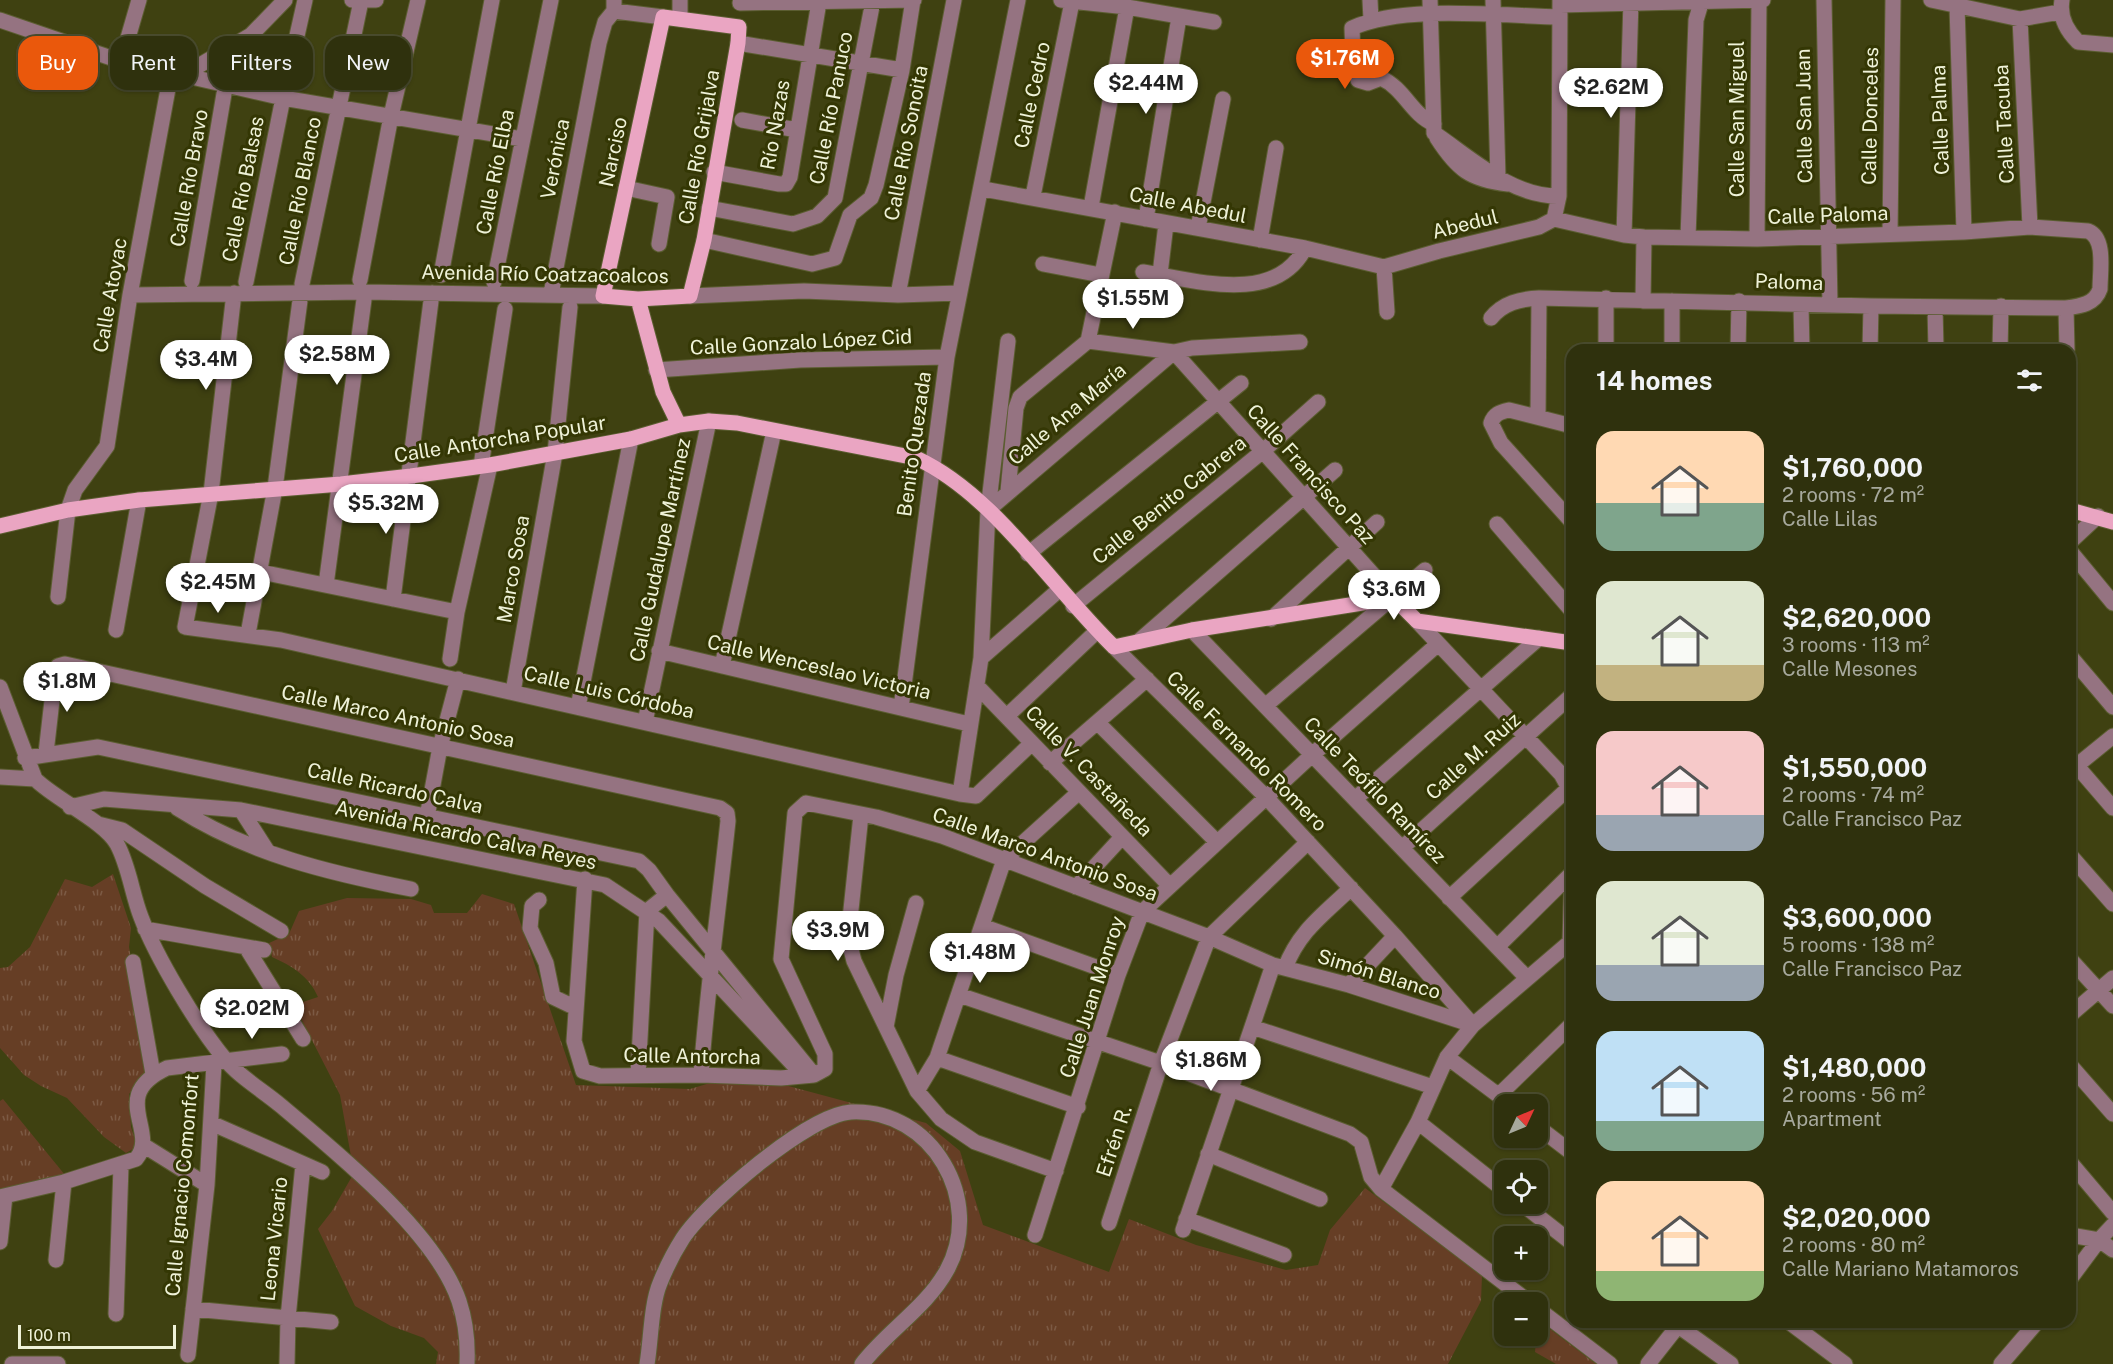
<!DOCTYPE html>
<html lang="en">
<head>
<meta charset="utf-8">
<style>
	:root { --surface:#2f310d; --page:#373916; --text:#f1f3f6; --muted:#a7a99d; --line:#4a4c2e; --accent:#ea580c }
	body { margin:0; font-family:"Public Sans",sans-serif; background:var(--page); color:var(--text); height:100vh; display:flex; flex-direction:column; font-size:22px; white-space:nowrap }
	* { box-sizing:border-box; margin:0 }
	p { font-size:20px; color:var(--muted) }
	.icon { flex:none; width:33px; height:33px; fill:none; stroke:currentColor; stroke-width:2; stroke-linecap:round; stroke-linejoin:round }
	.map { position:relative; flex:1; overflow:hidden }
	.side { position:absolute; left:1566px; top:344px; width:510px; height:984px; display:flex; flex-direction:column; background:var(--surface); border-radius:18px; box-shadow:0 2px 4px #0004,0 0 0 2px var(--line) }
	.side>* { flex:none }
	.banner { position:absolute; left:18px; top:36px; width:570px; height:54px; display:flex; gap:12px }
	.needle { width:39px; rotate:46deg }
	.fabs { position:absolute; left:1494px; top:1094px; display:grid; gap:12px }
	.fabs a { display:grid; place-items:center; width:54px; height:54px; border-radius:12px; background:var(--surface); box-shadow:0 2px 4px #0004,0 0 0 2px var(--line); font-size:30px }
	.scale { position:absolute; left:18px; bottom:15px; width:158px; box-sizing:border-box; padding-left:6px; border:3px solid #eff2d8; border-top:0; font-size:16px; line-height:21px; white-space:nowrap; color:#eff2d8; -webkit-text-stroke:4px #343704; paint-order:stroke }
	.price { position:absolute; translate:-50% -51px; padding:0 14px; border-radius:21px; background:#fff; color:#222; font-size:20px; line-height:39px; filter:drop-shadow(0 2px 3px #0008) }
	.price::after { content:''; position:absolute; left:50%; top:36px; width:18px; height:14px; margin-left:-9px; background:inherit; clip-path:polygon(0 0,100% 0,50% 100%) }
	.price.selected { background:var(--accent); color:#fff }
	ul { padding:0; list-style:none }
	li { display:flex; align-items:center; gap:18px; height:150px; padding:0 30px }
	li span { display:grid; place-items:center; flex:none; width:168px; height:120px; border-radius:18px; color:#555 }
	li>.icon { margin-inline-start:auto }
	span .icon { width:72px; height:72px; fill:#fffc; stroke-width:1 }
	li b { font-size:26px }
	h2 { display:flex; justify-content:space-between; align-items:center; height:72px; padding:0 30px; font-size:26px }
	.tag { padding:0 21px; border-radius:18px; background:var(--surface); box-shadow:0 2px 4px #0004,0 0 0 2px var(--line); font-size:21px; line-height:54px }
	.tag.selected { background:var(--accent); color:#fff }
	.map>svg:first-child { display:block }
	.grass { fill:url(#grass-tufts) }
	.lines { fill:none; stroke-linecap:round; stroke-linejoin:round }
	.minor-casing { stroke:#5b5d31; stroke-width:17 }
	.major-casing { stroke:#5b5d31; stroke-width:17 }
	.minor { stroke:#957381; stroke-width:15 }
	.major { stroke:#eaa5c2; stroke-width:15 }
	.labels { text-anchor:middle; stroke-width:6; stroke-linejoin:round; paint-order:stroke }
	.street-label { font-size:20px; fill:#eff2d8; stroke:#343704 }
</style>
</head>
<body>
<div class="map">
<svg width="2113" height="1364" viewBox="0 0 2113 1364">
	<defs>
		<pattern id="grass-tufts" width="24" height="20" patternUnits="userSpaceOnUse" patternTransform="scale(1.5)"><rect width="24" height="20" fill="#663e25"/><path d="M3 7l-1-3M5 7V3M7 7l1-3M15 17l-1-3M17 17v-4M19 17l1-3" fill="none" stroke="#7c5a44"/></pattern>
	</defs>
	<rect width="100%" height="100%" fill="#3f4111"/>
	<path class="grass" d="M113,874L131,928L129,947L151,1067L129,1094L131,1127L136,1143L133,1149L126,1153L104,1137L67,1098L41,1086L24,1075L0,1048V968L8,967L30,947L65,879L92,887Z
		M482,894L514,904L576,1085L690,1089L710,1083L781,1084L926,1123L960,1151L983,1225L1109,1272L1129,1219L1196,1245L1286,1270L1318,1265L1330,1230L1365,1188L1482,1275L1481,1301L1448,1364H436L438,1352L424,1338L391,1326L355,1306L318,1229L332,1211L354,1173L340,1095L294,1005L318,997C309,976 292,966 272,957L269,943L289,934L299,911L347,898L411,899L431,905L434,913H467Z
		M3,1099L65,1175L0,1192V1101Z
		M1538,1320L1596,1364H1556L1535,1352Z"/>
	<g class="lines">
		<defs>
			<path id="minor" d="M352,0H376
				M680,0V19
				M1061,0L1127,7L1214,22
				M1370,0L1371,20
				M1430,0L1434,132
				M1493,0L1498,177
				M1824,0L1830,304
				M1931,0L2020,19L2060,12
				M2062,0C2059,17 2066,30 2078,42L2113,45
				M740,3L914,0
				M1560,5L1763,0
				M1957,6L1964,232
				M614,11L663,17
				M2020,19L2030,227
				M0,20L170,78L183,75L251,35L285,0
				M738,43L902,70
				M121,62L139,0
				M183,75L283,98L522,139
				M742,120L797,130
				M1434,124C1411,114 1405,89 1381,78L1368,83L1358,80L1353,57L1352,28C1406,4 1500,16 1560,17
				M1434,133C1471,158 1512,197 1559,196
				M1437,138C1457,169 1470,180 1508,184
				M714,172L779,184H786L790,177L819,2
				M626,188L667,197L659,244
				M983,189L1305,248L1384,267L1439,251L1539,227L1554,219
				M1033,196L1072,2
				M1091,207L1127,7
				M709,208L793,224L817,216L835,198L873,1
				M1146,219L1179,17
				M1554,219L1559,196L1560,0
				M1198,228L1223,99
				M1890,233L1893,0
				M1624,235L1631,0
				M1688,237L1696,20L1702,0
				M1757,239L1759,0
				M704,240L812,264L835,258L850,215L871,198L876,185L902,70L913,0
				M1260,240L1276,148
				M1043,264L1101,275
				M1384,267L1387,312
				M1143,272C1195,280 1275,306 1305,248
				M1160,274L1166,224
				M441,275L492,0
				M360,280L391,116L418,0
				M192,281L232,47
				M246,282L283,98L305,0
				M494,282L551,0
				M302,284L361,1
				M234,293L211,493L185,627L281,640L960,794L976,796L1032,743
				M551,294L599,43L605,22L614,11V0
				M130,295L365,292L603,296
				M898,295L954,0
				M690,296L804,291L898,295L959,293
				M1606,298V350
				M1643,301L1644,237
				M1801,305L1802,350
				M1935,307L1936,350
				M2066,308L2067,350
				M1491,318C1503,303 1520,299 1539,298L1871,306L2066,308C2081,306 2095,304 2100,289C2100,271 2106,238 2088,231L2030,227L1964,232L1757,239L1644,237L1624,235L1554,219
				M1088,341L1174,352L1394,598
				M1088,341L1115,212
				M1672,350V301
				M1738,350L1739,301
				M1870,350L1871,306
				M2000,350L2001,306
				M656,370L800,360L947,357
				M1538,415L1539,298
				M1572,426L1509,410C1500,412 1494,414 1491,423L1501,443L1572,522
				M481,466L505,309
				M1008,491L1016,408L1020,397L1088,341
				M988,510L1174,352L1192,348L1300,342
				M1497,524L1572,611
				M2070,542L2098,516
				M2070,551L2113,603
				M1028,554L1241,383
				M261,572L457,612
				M326,585L365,292
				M58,597L68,510L75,490L107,446L130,295L170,78
				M393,599L432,293
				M1073,606L1263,451L1318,402
				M1271,619L1377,522
				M1417,621L1561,774L1572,794
				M116,630L139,500
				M1192,630L1527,978
				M248,634L275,488L301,293
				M1139,641L1335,470
				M1114,647L1266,797L1395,936L1471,1023
				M659,651L969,724
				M2070,656L2113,707
				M981,658L1060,589
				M450,659L457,612L490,465
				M722,666L774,431
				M977,686L1170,886
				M0,687L35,779C56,800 104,821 117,844C129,866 132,894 141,917C156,957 197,1025 224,1058C238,1076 262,1090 280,1105C336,1152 435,1231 459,1301C466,1322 468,1342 467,1364
				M513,692L555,453L570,307
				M1265,706L1425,570
				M578,707L631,439
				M901,708L947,357L1018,0
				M1007,716L1097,631
				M645,722L709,421
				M1098,723L1217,842
				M46,753L55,674L58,666L65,664L720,808L727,813L728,821C719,906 707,990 701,1075
				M25,758L98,747L639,861L649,870L667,895L814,1075
				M2070,758L2113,808
				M1050,763L1147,679
				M2070,771L2113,736
				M0,777L35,779
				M960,794L981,658L988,510L1008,341
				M1355,799L1539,638
				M70,807L104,799L241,810L605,885L659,921L802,1074
				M177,808C249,854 329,873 411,889
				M241,810L268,852
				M861,815L848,938L854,961L917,1091L941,1119L975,1142L1056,1171
				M427,817L440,747L458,679
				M98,824L122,830L205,886L281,931
				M1402,848L1572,695
				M2070,855L2113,904
				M585,879L574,1041L583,1071L600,1076L701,1075L781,1078L814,1075L825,1069V1054L781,959L795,813L806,803L876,817L942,836L1209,937L1273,965L1349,985L1473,1025
				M1076,887L1122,837
				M1449,898L1572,785
				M539,900L532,906L530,928L546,963L553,997L576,1008
				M982,926L1118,975
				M145,929L264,950
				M1570,942L1572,874
				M246,947L303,1039
				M1497,947L1572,873
				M2070,959L2113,1006
				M133,962L153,1074
				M1285,968C1299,931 1323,915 1351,888
				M1349,985L1395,936
				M959,995L1161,1063L1350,1134L1361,1142L1371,1177L1381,1189L1529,1302
				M2070,1015L2113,978
				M886,1027L896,975L916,903
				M1252,1027L1433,1087
				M1447,1057L1510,1104
				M937,1058L1078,1107
				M2070,1065L2113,1114
				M638,1075L647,911L667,895
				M917,1091L937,1058L1004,860L1078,793
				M1499,1095L1572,1024
				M1418,1122L1504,1190
				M211,1123L322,1172
				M1538,1127L1572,1153
				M143,1145L207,1185
				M1208,1154L1320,1199
				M2070,1162L2113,1213
				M1381,1189L1418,1122L1447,1057L1473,1025L1570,942
				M0,1197L64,1182L136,1159C160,1131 107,1096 167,1068L282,1054
				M1521,1203L1572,1243
				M1186,1219L1284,1255
				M1109,1223L1161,1063L1209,937L1308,842
				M1183,1230L1273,965
				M1035,1235L1118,975L1142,912L1312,755L1438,644
				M2070,1235L2099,1240L2113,1250
				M0,1242L5,1196
				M56,1260L64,1182
				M2070,1279L2099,1240L2113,1225
				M193,1309L331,1322
				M1538,1309L1610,1364
				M116,1314L121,1166
				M1673,1322L1731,1364
				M1789,1322L1845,1364
				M188,1355L207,1185L214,1064
				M12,1364H58
				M287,1364L288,1318L303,1164
				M647,1364C651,1341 651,1304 660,1283C666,1268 674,1252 683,1238C707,1202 808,1115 851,1112C932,1108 985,1201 947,1270C927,1307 887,1331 862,1364
				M1648,1364L1681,1322
				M2001,1364L2037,1322"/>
			<path id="major" d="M663,17L739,27L738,43L704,240L690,296L638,299L603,296Z
				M638,299L663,392L679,425
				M2070,510L2113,522
				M0,526L68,510L139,500L341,484L411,476L490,465L631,439L679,425L709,421L737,423L916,458C994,494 1052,587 1114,647L1192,630L1394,598L1417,621L1572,643"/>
		</defs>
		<use href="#minor" class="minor-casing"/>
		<use href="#major" class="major-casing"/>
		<use href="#minor" class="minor"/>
		<use href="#major" class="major"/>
	</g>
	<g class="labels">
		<g class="street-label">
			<text transform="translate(1032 95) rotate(-78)" y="7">Calle Cedro</text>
			<text transform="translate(831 108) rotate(-79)" y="7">Calle Río Panuco</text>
			<text transform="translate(1804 116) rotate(-91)" y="7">Calle San Juan</text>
			<text transform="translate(1870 116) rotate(-89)" y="7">Calle Donceles</text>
			<text transform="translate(1737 119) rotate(-90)" y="7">Calle San Miguel</text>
			<text transform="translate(1940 120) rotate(-92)" y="7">Calle Palma</text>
			<text transform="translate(2004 124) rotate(-93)" y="7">Calle Tacuba</text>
			<text transform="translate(775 125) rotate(-80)" y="7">Río Nazas</text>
			<text transform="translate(906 143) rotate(-79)" y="7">Calle Río Sonoita</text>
			<text transform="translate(699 147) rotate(-80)" y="7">Calle Río Grijalva</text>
			<text transform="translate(613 152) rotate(-78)" y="7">Narciso</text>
			<text transform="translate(555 159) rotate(-79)" y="7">Verónica</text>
			<text transform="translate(495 172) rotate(-79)" y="7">Calle Río Elba</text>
			<text transform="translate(189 178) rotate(-80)" y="7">Calle Río Bravo</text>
			<text transform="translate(243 189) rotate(-79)" y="7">Calle Río Balsas</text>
			<text transform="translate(300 191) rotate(-79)" y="7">Calle Río Blanco</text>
			<text transform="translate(1188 205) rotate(11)" y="7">Calle Abedul</text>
			<text transform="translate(1828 215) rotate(-2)" y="7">Calle Paloma</text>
			<text transform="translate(1465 224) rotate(-14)" y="7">Abedul</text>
			<text transform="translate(545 274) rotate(1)" y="7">Avenida Río Coatzacoalcos</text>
			<text transform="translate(1789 282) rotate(2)" y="7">Paloma</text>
			<text transform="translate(110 295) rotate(-80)" y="7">Calle Atoyac</text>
			<text transform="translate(801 342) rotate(-3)" y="7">Calle Gonzalo López Cid</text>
			<text transform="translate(1067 414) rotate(-40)" y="7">Calle Ana María</text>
			<text transform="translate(500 439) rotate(-9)" y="7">Calle Antorcha Popular</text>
			<text transform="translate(914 444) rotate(-82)" y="7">Benito Quezada</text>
			<text transform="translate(1311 474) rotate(48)" y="7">Calle Francisco Paz</text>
			<text transform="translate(1169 500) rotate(-39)" y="7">Calle Benito Cabrera</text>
			<text transform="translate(660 550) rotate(-78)" y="7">Calle Gudalupe Martínez</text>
			<text transform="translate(513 569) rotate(-80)" y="7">Marco Sosa</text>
			<text transform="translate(819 667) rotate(13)" y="7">Calle Wenceslao Victoria</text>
			<text transform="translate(609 692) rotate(13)" y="7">Calle Luis Córdoba</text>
			<text transform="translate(398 716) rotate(12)" y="7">Calle Marco Antonio Sosa</text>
			<text transform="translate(1247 751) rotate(45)" y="7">Calle Fernando Romero</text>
			<text transform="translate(1473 756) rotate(-42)" y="7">Calle M. Ruiz</text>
			<text transform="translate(1089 771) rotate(46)" y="7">Calle V. Castañeda</text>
			<text transform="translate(395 788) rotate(12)" y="7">Calle Ricardo Calva</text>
			<text transform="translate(1375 790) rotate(46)" y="7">Calle Teófilo Ramírez</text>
			<text transform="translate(466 835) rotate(12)" y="7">Avenida Ricardo Calva Reyes</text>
			<text transform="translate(1045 854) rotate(20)" y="7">Calle Marco Antonio Sosa</text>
			<text transform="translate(1379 974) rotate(17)" y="7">Simón Blanco</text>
			<text transform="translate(1092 997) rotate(-72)" y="7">Calle Juan Monroy</text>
			<text transform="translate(692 1056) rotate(1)" y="7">Calle Antorcha</text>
			<text transform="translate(1114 1141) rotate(-72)" y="7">Efrén R.</text>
			<text transform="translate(182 1185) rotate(-85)" y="7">Calle Ignacio Comonfort</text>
			<text transform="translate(274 1239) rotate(-84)" y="7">Leona Vicario</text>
		</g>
	</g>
</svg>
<div class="fabs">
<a><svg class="needle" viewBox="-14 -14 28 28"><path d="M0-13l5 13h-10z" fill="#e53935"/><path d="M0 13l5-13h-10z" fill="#a7a99d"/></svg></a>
<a><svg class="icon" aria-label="locate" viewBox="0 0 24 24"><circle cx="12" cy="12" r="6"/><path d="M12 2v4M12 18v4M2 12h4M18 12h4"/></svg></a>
<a>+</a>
<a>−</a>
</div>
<div class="scale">100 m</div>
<b class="price selected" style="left:1345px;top:90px">$1.76M</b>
<b class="price" style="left:1146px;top:115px">$2.44M</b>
<b class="price" style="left:1611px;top:119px">$2.62M</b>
<b class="price" style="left:1133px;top:330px">$1.55M</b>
<b class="price" style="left:337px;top:386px">$2.58M</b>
<b class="price" style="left:206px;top:391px">$3.4M</b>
<b class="price" style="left:386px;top:535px">$5.32M</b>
<b class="price" style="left:218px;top:614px">$2.45M</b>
<b class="price" style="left:1394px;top:621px">$3.6M</b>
<b class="price" style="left:67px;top:713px">$1.8M</b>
<b class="price" style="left:838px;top:962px">$3.9M</b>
<b class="price" style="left:980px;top:984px">$1.48M</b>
<b class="price" style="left:252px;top:1040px">$2.02M</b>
<b class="price" style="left:1211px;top:1092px">$1.86M</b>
<div class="banner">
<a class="tag selected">Buy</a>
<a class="tag">Rent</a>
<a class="tag">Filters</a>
<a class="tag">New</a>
</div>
<section class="side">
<h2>14 homes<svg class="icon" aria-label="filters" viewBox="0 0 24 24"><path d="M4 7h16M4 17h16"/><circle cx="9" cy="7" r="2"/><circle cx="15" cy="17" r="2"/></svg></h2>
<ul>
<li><span style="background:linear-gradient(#ffd9b3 60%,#7fa58c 0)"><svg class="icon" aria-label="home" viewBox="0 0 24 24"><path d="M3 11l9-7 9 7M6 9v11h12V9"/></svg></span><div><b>$1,760,000</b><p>2 rooms · 72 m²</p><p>Calle Lilas</p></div></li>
<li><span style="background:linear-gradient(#dfe7d0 70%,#c2b280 0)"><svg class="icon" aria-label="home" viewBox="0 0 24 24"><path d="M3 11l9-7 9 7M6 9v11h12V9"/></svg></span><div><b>$2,620,000</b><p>3 rooms · 113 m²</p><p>Calle Mesones</p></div></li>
<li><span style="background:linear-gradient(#f6c9c9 70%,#9aa5b1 0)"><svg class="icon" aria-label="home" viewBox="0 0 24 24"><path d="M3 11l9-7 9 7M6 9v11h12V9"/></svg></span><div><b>$1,550,000</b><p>2 rooms · 74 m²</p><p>Calle Francisco Paz</p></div></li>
<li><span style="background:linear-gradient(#dfe7d0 70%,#9aa5b1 0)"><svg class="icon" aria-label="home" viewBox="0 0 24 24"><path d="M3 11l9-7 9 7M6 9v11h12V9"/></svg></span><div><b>$3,600,000</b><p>5 rooms · 138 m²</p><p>Calle Francisco Paz</p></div></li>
<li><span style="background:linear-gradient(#bfe0f5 75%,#7fa58c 0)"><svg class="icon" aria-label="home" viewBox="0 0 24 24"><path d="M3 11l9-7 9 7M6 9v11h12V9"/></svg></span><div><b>$1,480,000</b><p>2 rooms · 56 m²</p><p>Apartment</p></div></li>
<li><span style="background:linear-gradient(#ffd9b3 75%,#8fb573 0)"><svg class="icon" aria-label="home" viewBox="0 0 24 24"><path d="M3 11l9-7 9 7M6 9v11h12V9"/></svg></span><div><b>$2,020,000</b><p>2 rooms · 80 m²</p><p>Calle Mariano Matamoros</p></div></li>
</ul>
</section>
</div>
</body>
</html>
